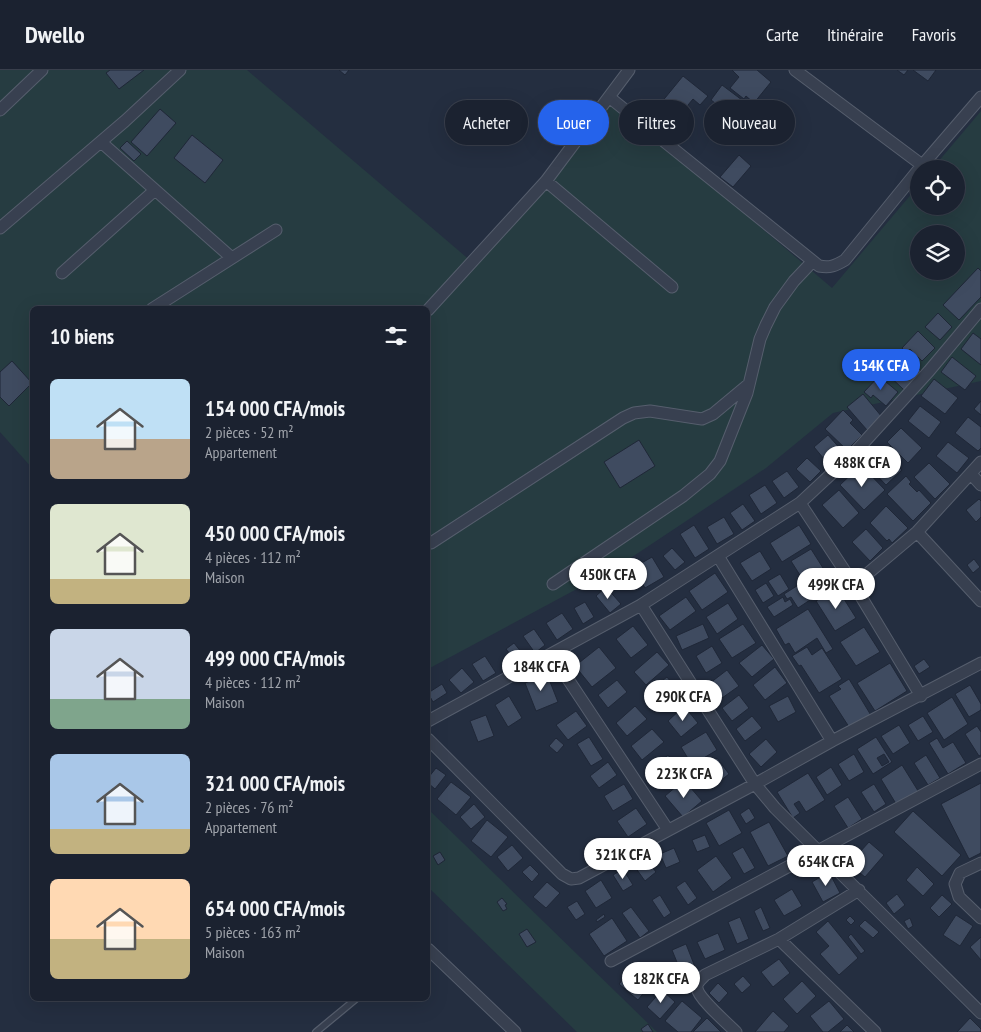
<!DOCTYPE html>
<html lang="fr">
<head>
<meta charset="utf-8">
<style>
	:root { --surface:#1b2230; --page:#282f3c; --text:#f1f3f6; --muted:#a0a4ab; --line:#393f4c; --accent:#2563eb }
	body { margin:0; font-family:"PT Sans Narrow",sans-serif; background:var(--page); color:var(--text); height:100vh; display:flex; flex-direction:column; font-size:19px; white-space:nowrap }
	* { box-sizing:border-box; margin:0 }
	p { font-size:16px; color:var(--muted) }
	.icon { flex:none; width:28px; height:28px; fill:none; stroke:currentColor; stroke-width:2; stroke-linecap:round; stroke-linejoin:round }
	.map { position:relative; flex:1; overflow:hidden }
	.details { position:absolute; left:30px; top:236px; width:400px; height:695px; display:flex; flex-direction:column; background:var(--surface); border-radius:8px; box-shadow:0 5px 20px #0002,0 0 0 1px var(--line) }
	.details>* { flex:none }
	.top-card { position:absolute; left:445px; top:30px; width:460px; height:45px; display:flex; gap:10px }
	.tools { position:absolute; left:910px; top:90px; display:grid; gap:10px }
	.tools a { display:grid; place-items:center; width:55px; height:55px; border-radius:50%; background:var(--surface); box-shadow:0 5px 20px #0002,0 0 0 1px var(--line); font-size:25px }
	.price { position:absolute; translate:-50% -42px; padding:0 11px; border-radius:18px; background:#fff; color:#222; font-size:16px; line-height:32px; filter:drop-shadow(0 1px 2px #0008) }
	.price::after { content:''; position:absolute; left:50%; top:30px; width:15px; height:11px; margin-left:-8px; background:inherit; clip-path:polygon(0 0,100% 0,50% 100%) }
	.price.on { background:var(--accent); color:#fff }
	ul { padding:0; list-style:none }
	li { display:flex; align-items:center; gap:15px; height:125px; padding:0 20px }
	li span { display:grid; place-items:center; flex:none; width:140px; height:100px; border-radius:8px; color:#555 }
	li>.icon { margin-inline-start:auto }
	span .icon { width:60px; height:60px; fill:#fffc; stroke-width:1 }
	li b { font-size:21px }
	h2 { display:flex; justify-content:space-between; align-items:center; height:60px; padding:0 20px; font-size:21px }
	.tag { padding:0 18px; border-radius:22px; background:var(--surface); box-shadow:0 5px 20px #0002,0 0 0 1px var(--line); font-size:18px; line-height:45px }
	.tag.on { background:var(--accent); color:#fff }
	header { display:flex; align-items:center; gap:30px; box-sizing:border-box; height:70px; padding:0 25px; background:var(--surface); border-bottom:1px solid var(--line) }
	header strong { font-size:24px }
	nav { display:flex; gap:28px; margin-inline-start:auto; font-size:18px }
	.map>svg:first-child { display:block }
	.green { fill:#263c41; fill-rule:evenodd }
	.building { fill:#3f4b60; stroke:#1f2737; fill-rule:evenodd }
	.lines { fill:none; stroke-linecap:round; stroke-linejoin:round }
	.service-casing { stroke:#565e6d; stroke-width:8 }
	.minor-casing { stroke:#565e6d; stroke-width:13 }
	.service { stroke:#384050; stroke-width:5.5 }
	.minor { stroke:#384050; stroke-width:11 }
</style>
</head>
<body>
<header>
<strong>Dwello</strong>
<nav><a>Carte</a><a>Itinéraire</a><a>Favoris</a></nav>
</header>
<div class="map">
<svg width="981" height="962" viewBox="0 0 981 962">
	<rect width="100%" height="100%" fill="#242e40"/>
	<path class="green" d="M0,0H247L472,192L610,29L832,218L919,115V136H956V99H932L981,41V311L833,343L766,398L614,499L428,599V239H32V398L0,362ZM919,164H956V201H919Z
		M428,739L657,962H577L428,817Z"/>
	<path class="building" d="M110,0H144L119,19L106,3Z
		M339,0H349L345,5Z
		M732,0H757L771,12L754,33L746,26L744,29L730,18L739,7Z
		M897,0H908L904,5Z
		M913,0H936L928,11Z
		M683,6L708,26L700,35L693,29L664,64L647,50Z
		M722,15L750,36L739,51L711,30Z
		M160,39L176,53L147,86L131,72Z
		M192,65L223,90L205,113L174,88Z
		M127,71L141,84L134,91L120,78Z
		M739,85L751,96L733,117L720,107Z
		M978,198L981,201V227L959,250L943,235Z
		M938,243L952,257L940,270L925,257Z
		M918,261L935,278L922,291L910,279L907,283L902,278Z
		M973,263L981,269V295L961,279Z
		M899,279L922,302L904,320L881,298Z
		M952,287L976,306L965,320L941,302Z
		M12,291L32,313L9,336L0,327V302Z
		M879,306L898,322L886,336L873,325L871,328L864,322Z
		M934,309L958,328L945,344L921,326Z
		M863,324L882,347L867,360L847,337Z
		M981,331V345L974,339Z
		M920,336L941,352L929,368L908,351Z
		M843,340L853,350L850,353L862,365L847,380L825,359Z
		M968,347L981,357V378L978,381L955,363Z
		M901,358L922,378L908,393L887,372Z
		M828,365L843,382L829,395L814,377Z
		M639,370L655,396L620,418L604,392Z
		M948,372L969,388L957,403L936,386Z
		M882,379L902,400L886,415L866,394Z
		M807,388L821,401L810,412L796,399Z
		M929,393L950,414L935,429L914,407Z
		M861,395L885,420L864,440L840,415Z
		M787,401L799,417L784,428L772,411Z
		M906,406L911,412L909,414L917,422L919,420L931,433L913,451L887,424Z
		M765,415L777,433L761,444L749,425Z
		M839,420L859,443L843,458L822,435Z
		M979,429L981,431V447L976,452L966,440Z
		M743,434L755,451L742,460L730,443Z
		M886,436L908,458L892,473L889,469L887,471L870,453Z
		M724,447L734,464L717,474L707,457Z
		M694,455L709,479L695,488L680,464Z
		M799,455L811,474L782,492L770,473Z
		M866,459L883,478L870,491L852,472Z
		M672,478L685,492L675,500L663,486Z
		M811,479L830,509L810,521L791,491Z
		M760,481L771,499L752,511L740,493Z
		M652,487L664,507L645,518L633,498Z
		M974,489L980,497L973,503L967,495Z
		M715,503L728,522L702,540L689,521Z
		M780,504L789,519L778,526L768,511Z
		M766,513L774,526L763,533L755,520Z
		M800,514L810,530L798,538L791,527L787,529L784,524Z
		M606,517L621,534L610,543L596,526Z
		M837,518L856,548L835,561L816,531Z
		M686,527L696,541L670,560L659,546Z
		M783,527L785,532L790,529L793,535L774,547L767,537Z
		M585,532L594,547L583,554L574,538Z
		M728,533L738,549L717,564L706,547Z
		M808,539L833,579L826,583L817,568L795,583L789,573L785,575L776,559Z
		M562,543L573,559L557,570L546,553Z
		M703,554L709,568L682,580L676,566Z
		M743,554L756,573L732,588L719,569Z
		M633,556L648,575L631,588L616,569Z
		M864,557L880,582L856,596L840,572Z
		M534,559L545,575L535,583L523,566Z
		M514,573L522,583L515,590L506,579Z
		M762,575L774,589L752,607L739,593Z
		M712,576L722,593L706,603L696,586Z
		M599,577L616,598L592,617L575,596Z
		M807,577L812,585L822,578L842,609L819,623L801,595L799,596L792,586Z
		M657,582L669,595L646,615L634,602Z
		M485,586L496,603L483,611L472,594Z
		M924,589L930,597L919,604L914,596Z
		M890,593L907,621L875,641L857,613Z
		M775,597L787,613L765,630L753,615Z
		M462,598L474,612L461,623L449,610Z
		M727,600L739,616L722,628L710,613Z
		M547,604L558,632L536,641L525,613Z
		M667,607L682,626L664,640L649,621Z
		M849,609L872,647L851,660L829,626L841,619L838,616Z
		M617,610L627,622L608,638L598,625Z
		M442,614L447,623L433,632L428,623Z
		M970,615L981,634V640L969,647L955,624Z
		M739,625L749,638L732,651L722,638Z
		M509,626L522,648L508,657L495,635Z
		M788,626L796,642L778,652L769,636Z
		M952,627L968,654L944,670L927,643Z
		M635,636L647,649L627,666L616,653Z
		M684,636L698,653L681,667L668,651Z
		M576,641L587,656L568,670L556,655Z
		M486,645L494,666L478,672L470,651Z
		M752,646L762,658L745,671L736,659Z
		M923,646L933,662L918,671L908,655Z
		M899,655L910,673L893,684L881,666Z
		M977,656L981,662V685L979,686L965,664Z
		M652,659L664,672L642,690L631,676Z
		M706,662L717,680L692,695L681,677Z
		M589,667L603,689L591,696L577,674Z
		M876,667L892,692L873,704L857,679ZM884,684L889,692L882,696L877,688Z
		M556,668L564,675L557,683L549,676Z
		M937,668L943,678L953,672L966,693L948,704L929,673Z
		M766,669L777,682L761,697L749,684Z
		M854,684L864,702L849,711L838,694Z
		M668,685L680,700L660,717L647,703Z
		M926,685L940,708L928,715L914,693Z
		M717,688L729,704L710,719L698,703Z
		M608,692L617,705L599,718L590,706Z
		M902,695L920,724L898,737L881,709Z
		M831,697L842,715L827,725L816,707Z
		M436,698L446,705L435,719L428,713V708Z
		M808,703L825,730L806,742L799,731L794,734L800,743L793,748L777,722Z
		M684,710L702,731L683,747L665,726Z
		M451,712L471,727L456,745L437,729Z
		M981,713V783L969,789L941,734Z
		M624,714L633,729L613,741L604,726Z
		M874,714L886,734L874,742L861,722Z
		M848,727L862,749L848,758L834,736Z
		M474,734L485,747L471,759L460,747Z
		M636,738L647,754L628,767L617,751Z
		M749,738L755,748L746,754L740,744Z
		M729,740L742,763L719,776L706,753Z
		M913,741L961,785L942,806L894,762Z
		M487,750L508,767L491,787L471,771Z
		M769,752L788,786L768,796L750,762Z
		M705,765L710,777L697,782L692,770Z
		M869,772L884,785L865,807L849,794Z
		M512,775L523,788L508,801L497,787Z
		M743,777L755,798L744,804L732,783Z
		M674,778L680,792L666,798L660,784Z
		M440,782L445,790L438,795L433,786Z
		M716,786L732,808L713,822L697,800Z
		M646,789L656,802L645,811L635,797Z
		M530,795L539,804L532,812L522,802Z
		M917,797L934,814L923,826L906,810Z
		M623,799L633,815L623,821L613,805Z
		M829,802L840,823L823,832L812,812Z
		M601,810L612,828L596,838L585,821Z
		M685,811L697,828L688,835L676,817Z
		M547,812L560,823L546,838L533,827Z
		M792,819L802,836L784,846L774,830Z
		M897,824L905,835L894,844L886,833Z
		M660,825L671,843L664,848L652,830Z
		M942,825L952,834L939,847L930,838Z
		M502,828L507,834L505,835L507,839L503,841L497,832Z
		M577,831L585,844L576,850L567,837Z
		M631,837L649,861L640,868L622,843Z
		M761,837L770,858L763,861L754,841Z
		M604,844L605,847L597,852L596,850Z
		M956,845L973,856L960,876L943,865Z
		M850,846L855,851L851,855L846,850Z
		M740,847L749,869L737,874L728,852Z
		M612,848L627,871L604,886L589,864Z
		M910,848L913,856L908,859L904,851Z
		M865,850L879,862L873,868L859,856Z
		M828,851L858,888L839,905L820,884L829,876L816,862Z
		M527,859L536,872L527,877L519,864Z
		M718,863L725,880L705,889L697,872Z
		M851,864L865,881L861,884L848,867Z
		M981,867V890L970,877Z
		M686,874L697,902L683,907L672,880Z
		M779,889L790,903L773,917L761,902Z
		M634,896L653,911L638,930L619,914Z
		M743,906L751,915L742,923L734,914Z
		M802,911L816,926L797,944L783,929Z
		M718,913L728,923L719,933L709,923Z
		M662,920L675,932L660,949L647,937Z
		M682,931L702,948L691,962H678L665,951Z
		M829,931L844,949L828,962H823L810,946Z
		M773,941L789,956L784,962H755Z
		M707,948L721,962H693Z
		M970,948L981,959V962H957Z
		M648,954L653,962H643L641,959Z
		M847,955L854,962H840Z"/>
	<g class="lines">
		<defs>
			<path id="service" d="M316,962L356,929"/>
			<path id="minor" d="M795,0L922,95
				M609,27L819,196C830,198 835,196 845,190L919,99
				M0,40L42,0
				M101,72L232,188
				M919,99L981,27
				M546,111L672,217
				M0,158L125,51L180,0
				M62,203L155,120
				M152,239L276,160
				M428,240L546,111L629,0
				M971,404L981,415
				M800,433L854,515L921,626
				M917,462L981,531
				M431,473L623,348L634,343L650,341L702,349L713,344L749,314
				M718,486L832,671
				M553,514L683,426L710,404L720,391L747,323L760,269L766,255L775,237L794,211L812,192
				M854,515L917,462L981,392
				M641,535L755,714L775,738L981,943
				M552,585L668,760
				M428,651L641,535L800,433L857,380L929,301L981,239
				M428,669L562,804L571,809L579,808L755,714L832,671L981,593
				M981,793L960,803L955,814L959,827L981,848
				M779,869L875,962
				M428,879L515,962
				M611,891L981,694
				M736,962C728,954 698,928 697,918C696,912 702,909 705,905L779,869L859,820"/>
		</defs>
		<use href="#service" class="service-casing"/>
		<use href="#minor" class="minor-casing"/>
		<use href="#service" class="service"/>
		<use href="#minor" class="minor"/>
	</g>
</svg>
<div class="tools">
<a><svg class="icon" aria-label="locate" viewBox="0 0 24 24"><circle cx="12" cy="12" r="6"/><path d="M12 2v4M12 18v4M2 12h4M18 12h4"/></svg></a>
<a><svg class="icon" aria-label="layers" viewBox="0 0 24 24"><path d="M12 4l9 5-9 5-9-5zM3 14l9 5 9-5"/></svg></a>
</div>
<b class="price on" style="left:881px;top:321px">154K CFA</b>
<b class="price" style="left:862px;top:418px">488K CFA</b>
<b class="price" style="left:608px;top:530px">450K CFA</b>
<b class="price" style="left:836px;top:540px">499K CFA</b>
<b class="price" style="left:541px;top:622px">184K CFA</b>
<b class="price" style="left:683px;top:652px">290K CFA</b>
<b class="price" style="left:684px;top:729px">223K CFA</b>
<b class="price" style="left:623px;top:810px">321K CFA</b>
<b class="price" style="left:826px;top:817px">654K CFA</b>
<b class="price" style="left:661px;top:934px">182K CFA</b>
<div class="top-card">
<a class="tag">Acheter</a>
<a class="tag on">Louer</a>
<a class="tag">Filtres</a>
<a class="tag">Nouveau</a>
</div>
<section class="details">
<h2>10 biens<svg class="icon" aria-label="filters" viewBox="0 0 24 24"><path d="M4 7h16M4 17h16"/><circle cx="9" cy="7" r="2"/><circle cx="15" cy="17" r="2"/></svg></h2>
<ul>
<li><span style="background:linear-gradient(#bfe0f5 60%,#b9a48a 0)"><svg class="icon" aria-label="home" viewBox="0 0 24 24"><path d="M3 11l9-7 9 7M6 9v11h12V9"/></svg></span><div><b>154 000 CFA/mois</b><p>2 pièces · 52 m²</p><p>Appartement</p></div></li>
<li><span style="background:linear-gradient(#dfe7d0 75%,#c2b280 0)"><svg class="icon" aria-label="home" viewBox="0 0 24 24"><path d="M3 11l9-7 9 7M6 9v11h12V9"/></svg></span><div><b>450 000 CFA/mois</b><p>4 pièces · 112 m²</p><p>Maison</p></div></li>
<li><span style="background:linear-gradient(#c9d6e8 70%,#7fa58c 0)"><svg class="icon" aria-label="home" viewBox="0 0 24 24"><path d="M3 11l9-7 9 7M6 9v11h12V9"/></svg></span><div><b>499 000 CFA/mois</b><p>4 pièces · 112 m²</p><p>Maison</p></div></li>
<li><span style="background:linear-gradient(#a9c7e8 75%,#c2b280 0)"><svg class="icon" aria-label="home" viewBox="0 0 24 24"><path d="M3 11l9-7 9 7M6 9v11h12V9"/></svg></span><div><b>321 000 CFA/mois</b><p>2 pièces · 76 m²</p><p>Appartement</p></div></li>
<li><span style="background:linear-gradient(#ffd9b3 60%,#c2b280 0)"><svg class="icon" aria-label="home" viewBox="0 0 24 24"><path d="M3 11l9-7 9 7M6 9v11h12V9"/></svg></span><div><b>654 000 CFA/mois</b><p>5 pièces · 163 m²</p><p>Maison</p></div></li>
</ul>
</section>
</div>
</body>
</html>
